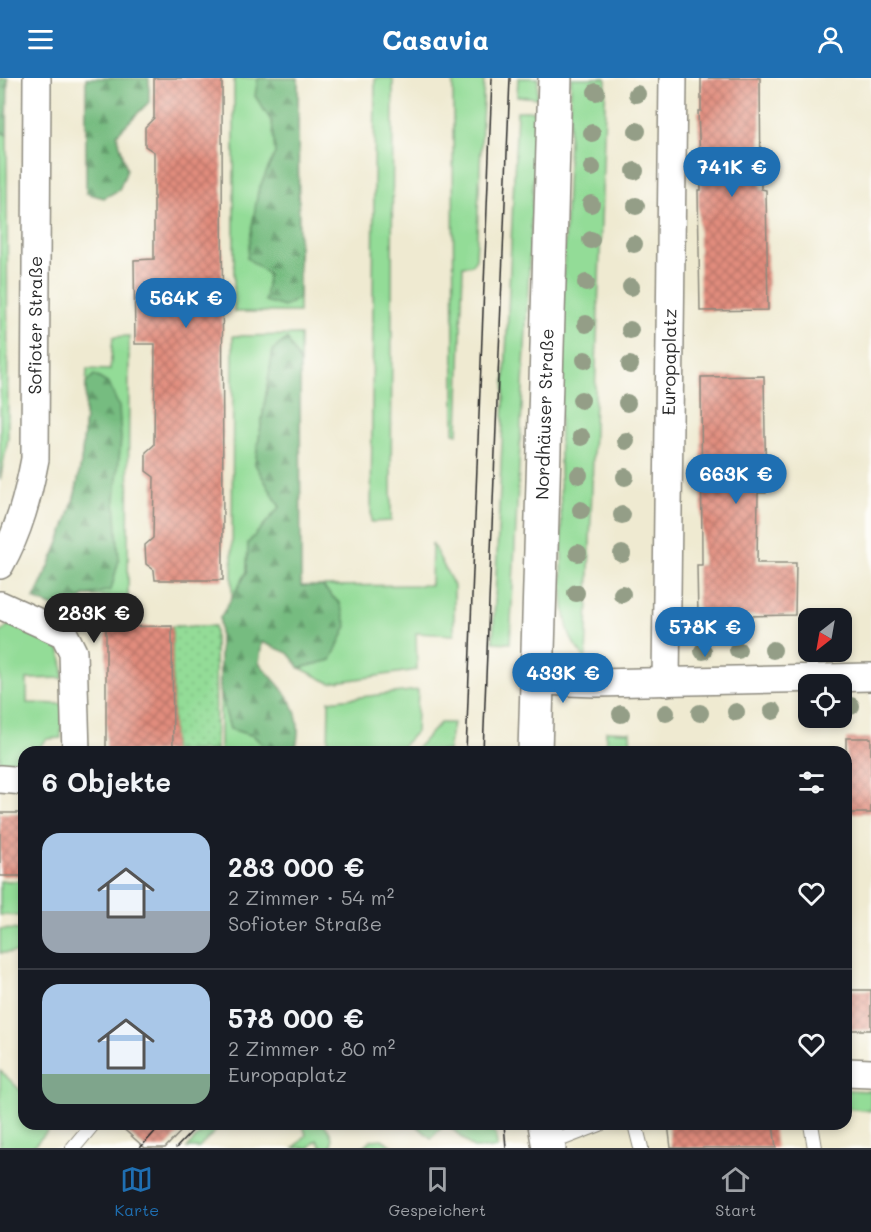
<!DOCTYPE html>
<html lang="de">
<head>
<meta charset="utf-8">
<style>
	:root { --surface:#171b24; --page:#242831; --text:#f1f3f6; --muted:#9ea1a6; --line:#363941; --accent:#1f6fb2 }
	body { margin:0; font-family:Mali,sans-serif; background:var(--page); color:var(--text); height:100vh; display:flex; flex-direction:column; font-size:22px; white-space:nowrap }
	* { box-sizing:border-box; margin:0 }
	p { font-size:20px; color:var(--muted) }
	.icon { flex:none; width:33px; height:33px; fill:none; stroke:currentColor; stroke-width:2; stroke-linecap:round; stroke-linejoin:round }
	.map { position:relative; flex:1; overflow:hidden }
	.side { position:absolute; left:18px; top:668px; width:834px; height:384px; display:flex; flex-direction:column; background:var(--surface); border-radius:18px; box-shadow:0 3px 9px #0003 }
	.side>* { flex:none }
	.needle { width:39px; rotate:211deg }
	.tools { position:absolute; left:798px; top:530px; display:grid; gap:12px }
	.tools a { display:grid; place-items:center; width:54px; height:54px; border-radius:12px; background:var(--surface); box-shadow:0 3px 9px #0003; font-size:30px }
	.price { position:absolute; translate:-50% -51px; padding:0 14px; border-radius:21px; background:var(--accent); color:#fff; font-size:20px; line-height:39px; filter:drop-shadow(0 2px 3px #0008) }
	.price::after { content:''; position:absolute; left:50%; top:36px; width:18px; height:14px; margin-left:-9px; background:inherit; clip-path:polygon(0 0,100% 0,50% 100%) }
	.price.current { background:#222; color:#fff }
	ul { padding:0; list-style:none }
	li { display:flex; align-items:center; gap:18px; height:150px; padding:0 24px }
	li+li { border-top:2px solid var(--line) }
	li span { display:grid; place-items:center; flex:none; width:168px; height:120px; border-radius:18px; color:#555 }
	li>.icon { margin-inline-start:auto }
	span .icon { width:72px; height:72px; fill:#fffc; stroke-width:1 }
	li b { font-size:26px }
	h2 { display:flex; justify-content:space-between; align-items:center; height:72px; padding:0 24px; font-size:26px }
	header { display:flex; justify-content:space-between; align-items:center; height:78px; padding:0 24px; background:var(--accent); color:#fff; font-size:27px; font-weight:800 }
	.tabs { display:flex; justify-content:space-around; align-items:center; height:84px; border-top:2px solid var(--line); background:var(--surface); font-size:16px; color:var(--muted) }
	.tabs a { display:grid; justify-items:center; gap:3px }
	.tabs .current { color:var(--accent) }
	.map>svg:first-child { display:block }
	.green { fill:#93dc97; stroke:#5f8461; stroke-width:1.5 }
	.forest { fill:url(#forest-firs); stroke:#507456; stroke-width:1.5 }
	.garden { fill:url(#garden-dots); stroke:#5f8461; stroke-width:1.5 }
	.building { fill:url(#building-cross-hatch) }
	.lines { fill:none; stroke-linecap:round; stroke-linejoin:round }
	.service-casing { stroke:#8d8a7e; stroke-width:16 }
	.minor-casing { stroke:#8d8a7e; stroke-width:30 }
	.secondary-casing { stroke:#8d8a7e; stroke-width:36 }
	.service { stroke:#fff; stroke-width:14 }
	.minor { stroke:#fff; stroke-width:27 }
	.secondary { stroke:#fff; stroke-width:33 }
	.tram { stroke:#2b2b2b; stroke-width:1.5 }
	.tree { fill:#949e87 }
	.labels { text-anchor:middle; stroke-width:5; stroke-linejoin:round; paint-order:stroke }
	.street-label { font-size:18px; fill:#2b2b2b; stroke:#fdfcf7 }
</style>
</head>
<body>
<header><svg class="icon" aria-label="menu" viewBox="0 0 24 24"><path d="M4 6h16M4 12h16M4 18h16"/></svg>Casavia<svg class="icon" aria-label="person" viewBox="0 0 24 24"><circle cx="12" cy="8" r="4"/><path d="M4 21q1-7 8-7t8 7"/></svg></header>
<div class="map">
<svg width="871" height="1070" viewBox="0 0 871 1070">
	<defs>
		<pattern id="forest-firs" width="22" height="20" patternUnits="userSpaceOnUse" patternTransform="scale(1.5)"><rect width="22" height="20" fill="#76bc80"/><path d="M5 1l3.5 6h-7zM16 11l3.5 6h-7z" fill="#619969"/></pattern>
		<pattern id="garden-dots" width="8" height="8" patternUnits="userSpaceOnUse" patternTransform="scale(1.5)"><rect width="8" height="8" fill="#93dc97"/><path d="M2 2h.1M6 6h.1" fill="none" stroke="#7fbd82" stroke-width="1.8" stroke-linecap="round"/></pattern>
		<pattern id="building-cross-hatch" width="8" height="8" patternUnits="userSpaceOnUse" patternTransform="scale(1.5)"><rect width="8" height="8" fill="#e18c7d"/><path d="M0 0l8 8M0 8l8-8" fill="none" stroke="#b77367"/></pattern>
	</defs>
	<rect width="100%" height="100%" fill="#fdfcf7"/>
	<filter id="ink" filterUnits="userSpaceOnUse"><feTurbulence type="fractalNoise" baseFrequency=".0167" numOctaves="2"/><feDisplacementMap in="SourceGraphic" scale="12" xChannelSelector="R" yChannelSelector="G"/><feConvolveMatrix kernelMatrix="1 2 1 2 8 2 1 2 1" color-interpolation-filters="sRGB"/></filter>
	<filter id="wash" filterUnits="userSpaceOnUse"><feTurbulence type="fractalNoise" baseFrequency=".008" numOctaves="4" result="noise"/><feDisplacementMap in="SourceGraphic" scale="24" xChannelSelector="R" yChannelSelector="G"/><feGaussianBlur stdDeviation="1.35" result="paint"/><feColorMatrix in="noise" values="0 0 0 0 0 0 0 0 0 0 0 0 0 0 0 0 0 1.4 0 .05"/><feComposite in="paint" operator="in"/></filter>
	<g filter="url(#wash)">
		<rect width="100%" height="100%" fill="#efead1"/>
		<path class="green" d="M234,0H298L299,234H234Z
			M375,0H393L391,443L371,444Z
			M453,0H484L476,180L472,187L463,188L458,356L454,355Z
			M518,0H538L537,20L517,18Z
			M571,0H606L586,582C579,573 572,565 569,555C559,521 563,472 561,437C556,291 567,145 571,0Z
			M517,33H537L510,565L493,564Z
			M0,53L7,57L8,361L0,402Z
			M300,257V285L287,261L273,272L255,386L280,429L248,465L247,494L232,519L233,258Z
			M129,258L128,519L84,518L66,534L34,521C51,486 67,450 76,412C85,373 85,331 87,291L110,292L113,259Z
			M432,465L454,508V557L416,555L417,592L330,605L300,590L331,582L340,526L322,508L431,507Z
			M15,541C49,559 64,558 63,600L27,601V625L62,626L61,660L47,661L36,673L24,674V685L0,684V555Z
			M418,612L416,654L398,673H328L329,623Z
			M220,613L230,651L254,658L269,673H220Z
			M440,645H453L448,673H414Z
			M606,653L630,654L631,673H606Z
			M0,803H24V838L0,837Z
			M0,851L24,852V874L0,875Z
			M0,992L24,1016V1046H54L32,1070H0Z
			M846,1012L871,1013V1033L846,1030Z
			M209,1046H222L199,1070H187Z
			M303,1046H323C330,1052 334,1060 331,1070H322L317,1062L309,1070H294L306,1057Z
			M415,1046H446L431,1060Z
			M447,1046H486L496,1057L497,1070H473Z
			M382,1061L396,1070H361L371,1062Z"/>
		<path class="forest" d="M0,0H8L7,57L0,53Z
			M86,0H149V24L117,56L127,92L119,112L104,120L86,115Z
			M258,0H298L299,220L284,229L265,223L268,196L247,180L258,113L275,75L272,44L255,18Z
			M287,261L300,285L301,508H322L340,526L347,548L331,582L300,590L288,575L262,564L259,585C284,614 307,632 295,673L269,674L254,658L230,651L220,613V540L247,494L248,465L280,429L255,386L273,272Z
			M94,297L109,306L119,329L121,361L115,421L119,482L111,512L84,518L66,534L34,521C51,486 67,450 76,412C84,377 85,340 86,305Z"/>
		<path class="garden" d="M172,548H215L216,673H173Z"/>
		<g id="blocks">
			<path class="building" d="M154,0H222L223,502H155L154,492L146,486L145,467L153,460L154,399L146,393V374L154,367L155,266H135L134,182L154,181V74L145,68V49L154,40Z
				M701,0H760L761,111L766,112L768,232L700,233L698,112H701L698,33H701Z
				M764,298L766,415H758L757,485H796L795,537L698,539L697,487H702L701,299Z
				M172,548L173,674H106V549Z
				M846,660H871V735H846Z
				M0,735H24V798H0Z
				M846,912H871V952H846Z
				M118,1046H188L165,1070H145Z
				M668,1046H773L776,1070H671Z"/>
		</g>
	</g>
	<g filter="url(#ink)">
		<use href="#blocks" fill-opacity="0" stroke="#8d8a7e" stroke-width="1.5"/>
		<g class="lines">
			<defs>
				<path id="service" d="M635,1046L641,1070
					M811,1046L815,1070
					M548,1066L600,1046
					M73,1070L93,1046"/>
				<g id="minor">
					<path id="s1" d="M0,487C19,453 28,418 35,381L37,0"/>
					<path d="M0,527L64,556L73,574L76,674"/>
					<path d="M539,603L597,605L871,599"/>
					<path id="s2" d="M666,604L673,0"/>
					<path d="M0,701L24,703"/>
					<path d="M846,994L871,995"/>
				</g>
				<g id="secondary">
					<path id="s3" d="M535,674L555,0"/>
					<path d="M545,1046L549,1070"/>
				</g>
			</defs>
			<use href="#service" class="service-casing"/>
			<use href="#minor" class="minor-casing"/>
			<use href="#secondary" class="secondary-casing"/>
			<use href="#service" class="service"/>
			<use href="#minor" class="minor"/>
			<use href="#secondary" class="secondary"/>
			<path class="tram" d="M466,674L492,0
				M483,674L510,0
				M504,1046L506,1070
				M140,1070L162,1046
				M176,1070L199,1046"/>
		</g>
		<g class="tree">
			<circle cx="596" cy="14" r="9"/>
			<circle cx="637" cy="16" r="9"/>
			<circle cx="637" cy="53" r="9"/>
			<circle cx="592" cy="55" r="9"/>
			<circle cx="592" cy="90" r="9"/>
			<circle cx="635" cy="93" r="9"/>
			<circle cx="591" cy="126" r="9"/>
			<circle cx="636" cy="128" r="9"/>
			<circle cx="591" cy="162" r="9"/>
			<circle cx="634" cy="166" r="9"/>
			<circle cx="586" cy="205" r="9"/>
			<circle cx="631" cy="209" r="9"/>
			<circle cx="586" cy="246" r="9"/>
			<circle cx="630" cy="252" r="9"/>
			<circle cx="585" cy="282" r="9"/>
			<circle cx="630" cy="287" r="9"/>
			<circle cx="581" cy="322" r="9"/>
			<circle cx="627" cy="325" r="9"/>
			<circle cx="581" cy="359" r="9"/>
			<circle cx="626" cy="363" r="9"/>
			<circle cx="579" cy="397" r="9"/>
			<circle cx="625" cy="399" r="9"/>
			<circle cx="581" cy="432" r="9"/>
			<circle cx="622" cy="437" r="9"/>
			<circle cx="578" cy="475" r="9"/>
			<circle cx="622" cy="476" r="9"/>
			<circle cx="576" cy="515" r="9"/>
			<circle cx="622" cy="516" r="9"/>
			<circle cx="738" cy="572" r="9"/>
			<circle cx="773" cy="572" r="9"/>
			<circle cx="703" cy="573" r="9"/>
			<circle cx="851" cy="628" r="9"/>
			<circle cx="773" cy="633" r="9"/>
			<circle cx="736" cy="634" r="9"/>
			<circle cx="666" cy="635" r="9"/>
			<circle cx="700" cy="635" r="9"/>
			<circle cx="621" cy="636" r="9"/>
		</g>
	</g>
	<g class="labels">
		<g class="street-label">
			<text dy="6" stroke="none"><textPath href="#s1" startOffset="246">Sofioter Straße</textPath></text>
			<text dy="6" stroke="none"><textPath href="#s2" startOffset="320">Europaplatz</textPath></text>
			<text dy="6" stroke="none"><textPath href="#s3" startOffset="338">Nordhäuser Straße</textPath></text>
		</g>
	</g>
</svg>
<div class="tools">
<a><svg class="needle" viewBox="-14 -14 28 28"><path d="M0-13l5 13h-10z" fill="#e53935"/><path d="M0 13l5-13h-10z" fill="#9ea1a6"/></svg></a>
<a><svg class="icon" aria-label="locate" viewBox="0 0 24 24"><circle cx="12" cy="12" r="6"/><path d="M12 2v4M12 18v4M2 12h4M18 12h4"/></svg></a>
</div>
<b class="price" style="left:732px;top:120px">741K €</b>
<b class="price" style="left:186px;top:251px">564K €</b>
<b class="price" style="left:736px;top:427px">663K €</b>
<b class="price current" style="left:94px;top:566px">283K €</b>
<b class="price" style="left:705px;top:580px">578K €</b>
<b class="price" style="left:563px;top:626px">433K €</b>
<section class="side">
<h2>6 Objekte<svg class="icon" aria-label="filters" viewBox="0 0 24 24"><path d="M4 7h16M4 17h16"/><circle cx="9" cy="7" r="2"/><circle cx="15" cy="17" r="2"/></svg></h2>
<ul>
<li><span style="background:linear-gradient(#a9c7e8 65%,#9aa5b1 0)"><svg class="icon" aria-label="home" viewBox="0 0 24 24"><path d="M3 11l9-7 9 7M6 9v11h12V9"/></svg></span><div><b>283 000 €</b><p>2 Zimmer · 54 m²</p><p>Sofioter Straße</p></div><svg class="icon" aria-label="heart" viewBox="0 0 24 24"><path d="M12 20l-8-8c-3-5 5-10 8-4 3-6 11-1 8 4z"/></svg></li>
<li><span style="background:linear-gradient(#a9c7e8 75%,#7fa58c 0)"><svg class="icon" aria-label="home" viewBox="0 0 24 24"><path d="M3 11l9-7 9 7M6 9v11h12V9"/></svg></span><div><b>578 000 €</b><p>2 Zimmer · 80 m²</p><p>Europaplatz</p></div><svg class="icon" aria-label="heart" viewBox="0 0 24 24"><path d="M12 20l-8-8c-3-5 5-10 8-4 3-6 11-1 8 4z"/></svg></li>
</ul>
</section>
</div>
<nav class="tabs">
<a class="current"><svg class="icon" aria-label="map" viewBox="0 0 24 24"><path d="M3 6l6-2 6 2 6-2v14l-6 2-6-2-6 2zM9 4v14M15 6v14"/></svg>Karte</a>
<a><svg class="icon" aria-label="saved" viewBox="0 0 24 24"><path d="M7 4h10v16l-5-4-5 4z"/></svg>Gespeichert</a>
<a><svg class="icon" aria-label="home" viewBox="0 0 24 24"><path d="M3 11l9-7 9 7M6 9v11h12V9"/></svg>Start</a>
</nav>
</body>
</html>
